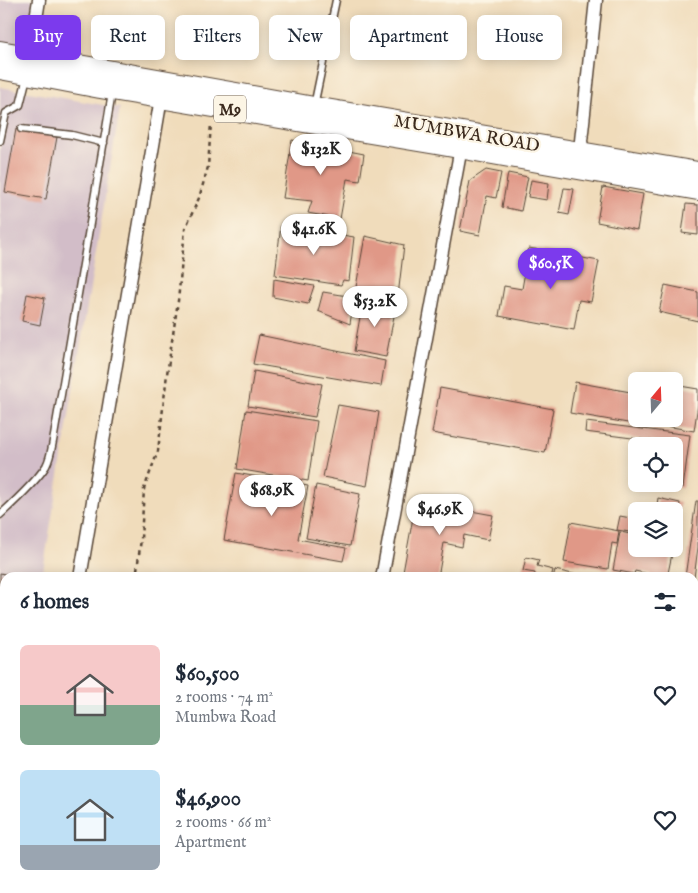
<!DOCTYPE html>
<html lang="en">
<head>
<meta charset="utf-8">
<style>
	:root { --surface:#fff; --page:#f6f6f7; --text:#1f2937; --muted:#747a83; --accent:#7c3aed }
	body { margin:0; font-family:"IM FELL English",serif; background:var(--page); color:var(--text); height:100vh; display:flex; flex-direction:column; font-size:19px; white-space:nowrap }
	* { box-sizing:border-box; margin:0 }
	p { font-size:16px; color:var(--muted) }
	.icon { flex:none; width:28px; height:28px; fill:none; stroke:currentColor; stroke-width:2; stroke-linecap:round; stroke-linejoin:round }
	.map { position:relative; flex:1; overflow:hidden }
	.details { position:absolute; left:0px; top:572px; width:699px; height:321px; display:flex; flex-direction:column; background:var(--surface); border-radius:15px 15px 0 0; box-shadow:0 2px 12px #0003 }
	.details>* { flex:none }
	.hud { position:absolute; left:15px; top:15px; width:669px; height:45px; display:flex; gap:10px }
	.needle { width:32px; rotate:19deg }
	.tools { position:absolute; left:628px; top:372px; display:grid; gap:10px }
	.tools a { display:grid; place-items:center; width:55px; height:55px; border-radius:8px; background:var(--surface); box-shadow:0 2px 12px #0003; font-size:25px }
	.price { position:absolute; translate:-50% -42px; padding:0 11px; border-radius:18px; background:#fff; color:#222; font-size:16px; line-height:32px; filter:drop-shadow(0 1px 2px #0008) }
	.price::after { content:''; position:absolute; left:50%; top:30px; width:15px; height:11px; margin-left:-8px; background:inherit; clip-path:polygon(0 0,100% 0,50% 100%) }
	.price.selected { background:var(--accent); color:#fff }
	ul { padding:0; list-style:none }
	li { display:flex; align-items:center; gap:15px; height:125px; padding:0 20px }
	li span { display:grid; place-items:center; flex:none; width:140px; height:100px; border-radius:8px; color:#555 }
	li>.icon { margin-inline-start:auto }
	span .icon { width:60px; height:60px; fill:#fffc; stroke-width:1 }
	li b { font-size:21px }
	h2 { display:flex; justify-content:space-between; align-items:center; height:60px; padding:0 20px; font-size:21px }
	.tag { padding:0 18px; border-radius:8px; background:var(--surface); box-shadow:0 2px 12px #0003; font-size:18px; line-height:45px }
	.tag.selected { background:var(--accent); color:#fff }
	.map>svg:first-child { display:block }
	.industrial { fill:#d2bdc8 }
	.building { fill:#e09887 }
	.lines { fill:none; stroke-linecap:round; stroke-linejoin:round }
	.lane-casing { stroke:#564536; stroke-width:9 }
	.street-casing { stroke:#564536; stroke-width:15 }
	.primary-casing { stroke:#564536; stroke-width:22 }
	.path { stroke:#564536; stroke-width:2.5; stroke-dasharray:4 4; stroke-linecap:butt }
	.lane { stroke:#fff; stroke-width:6 }
	.street { stroke:#fff; stroke-width:12 }
	.primary { stroke:#fff; stroke-width:20 }
	.labels { text-anchor:middle; stroke-width:4.5; stroke-linejoin:round; paint-order:stroke }
	.shield { fill:#fcf5e5; stroke:#75675a; stroke-width:1 }
	.shield-label { font-size:16px; font-weight:bold; fill:#3b2a1e }
	.street-label { font-size:18px; fill:#3b2a1e; stroke:#fcf5e5 }
</style>
</head>
<body>
<div class="map">
<svg width="698" height="893" viewBox="0 0 698 893">
	<rect width="100%" height="100%" fill="#fcf5e5"/>
	<filter id="ink" filterUnits="userSpaceOnUse"><feTurbulence type="fractalNoise" baseFrequency=".02" numOctaves="2"/><feDisplacementMap in="SourceGraphic" scale="10" xChannelSelector="R" yChannelSelector="G"/><feConvolveMatrix kernelMatrix="1 2 1 2 8 2 1 2 1" color-interpolation-filters="sRGB"/></filter>
	<filter id="wash" filterUnits="userSpaceOnUse"><feTurbulence type="fractalNoise" baseFrequency=".0096" numOctaves="4" result="noise"/><feDisplacementMap in="SourceGraphic" scale="20" xChannelSelector="R" yChannelSelector="G"/><feGaussianBlur stdDeviation="1.12" result="paint"/><feColorMatrix in="noise" values="0 0 0 0 0 0 0 0 0 0 0 0 0 0 0 0 0 1.4 0 .05"/><feComposite in="paint" operator="in"/></filter>
	<g filter="url(#wash)">
		<rect width="100%" height="100%" fill="#f0dcbb"/>
		<path class="industrial" d="M0,0H43L33,60L0,76Z
			M0,87L120,108L42,577L5,578V802L0,832Z"/>
		<g id="blocks">
			<path class="building" d="M16,129L57,137L46,199L5,192Z
				M292,140L364,154L360,181L347,179L340,219L308,213L312,201L283,198Z
				M486,170L501,173L496,198L487,196L480,235L460,231L470,181Z
				M508,173L528,177L521,211L502,207Z
				M531,180L549,183L547,200L528,197Z
				M603,187L643,194L637,230L597,222Z
				M564,188L574,189L569,215L559,213Z
				M686,204L698,205V235L682,233Z
				M281,225L354,237L349,281L343,280L341,285L275,275Z
				M365,236L404,245L398,296L356,287Z
				M529,248L599,261L591,302L579,300L574,330L499,316L504,286L522,289Z
				M274,279L314,286L308,304L273,297Z
				M665,285L698,292V321L659,312Z
				M323,292L354,297L350,324L318,311Z
				M27,294L45,298L40,325L22,321Z
				M363,300L396,306L386,357L354,351Z
				M259,335L385,361L381,386L253,364Z
				M254,371L322,384L315,417L248,406Z
				M575,382L636,393V419H660L659,426L645,424V426L570,413Z
				M674,385L698,389V404L694,431L661,425L662,419H674Z
				M440,388L553,409L545,453L432,433Z
				M338,405L379,412L367,486L323,477Z
				M246,410L317,421L308,481L237,469Z
				M586,422L690,435L683,488L662,485V484H674V446H670L671,443L585,432Z
				M236,473L308,486L298,539L346,548L343,561L224,540Z
				M316,485L360,494L350,546L306,538Z
				M658,498L680,503L675,529H674V511H656Z
				M416,501L493,515L488,540L464,535L462,547L444,543L438,578H402Z
				M696,501H698V547L694,578H691L685,577Z
				M620,516L636,519V533L617,530Z
				M571,522L619,531L617,544L612,543L608,569L564,562Z
				M620,532L636,535V549H673L667,578H652L653,575L635,571L634,574L613,570Z
				M526,557L539,560L537,566L553,570L551,578H534L535,573L523,571Z
				M555,570L586,577V578H553Z
				M0,573L20,577L19,578H5V725L1,748H0Z
				M694,835L698,836V892L688,890L694,889Z
				M160,889H190V893H159Z
				M195,889H229L228,893H194Z
				M254,889H290V893H275L254,890Z
				M363,889H472L471,893H371V891L363,890Z
				M481,889H583L602,892V893H480Z"/>
		</g>
	</g>
	<g filter="url(#ink)">
		<use href="#blocks" fill-opacity="0" stroke="#564536" stroke-width="1"/>
		<g class="lines">
			<defs>
				<path id="lane" d="M314,106L336,0
					M21,129L72,135L104,143
					M0,141L6,113L20,105L27,77
					M0,515C14,502 36,482 46,466C51,457 52,445 54,436L112,93"/>
				<path id="street" d="M29,62L39,0
					M583,152L581,141L596,0
					M80,578L161,98
					M382,578L462,142
					M694,630L698,606
					M694,689L698,690
					M22,893L23,889
					M327,893V889
					M647,893V889"/>
				<path id="primary" d="M0,51L314,107L698,172
					M0,69L100,88L436,144L698,190"/>
			</defs>
			<use href="#lane" class="lane-casing"/>
			<use href="#street" class="street-casing"/>
			<use href="#primary" class="primary-casing"/>
			<path class="path" d="M136,578L141,539L144,489L158,451L167,374L178,301L185,229L199,198L208,167L211,123
				M96,893V889"/>
			<use href="#lane" class="lane"/>
			<use href="#street" class="street"/>
			<use href="#primary" class="primary"/>
		</g>
	</g>
	<g class="labels">
		<rect class="shield" x="214" y="95.5" width="32" height="27" rx="4"/>
		<g class="shield-label">
			<text x="230" y="115">M9</text>
		</g>
		<g class="street-label">
			<text transform="translate(467 133) rotate(10)" y="6">MUMBWA ROAD</text>
		</g>
	</g>
</svg>
<div class="tools">
<a><svg class="needle" viewBox="-14 -14 28 28"><path d="M0-13l5 13h-10z" fill="#e53935"/><path d="M0 13l5-13h-10z" fill="#747a83"/></svg></a>
<a><svg class="icon" aria-label="locate" viewBox="0 0 24 24"><circle cx="12" cy="12" r="6"/><path d="M12 2v4M12 18v4M2 12h4M18 12h4"/></svg></a>
<a><svg class="icon" aria-label="layers" viewBox="0 0 24 24"><path d="M12 4l9 5-9 5-9-5zM3 14l9 5 9-5"/></svg></a>
</div>
<b class="price" style="left:321px;top:176px">$132K</b>
<b class="price" style="left:314px;top:256px">$41.6K</b>
<b class="price selected" style="left:551px;top:290px">$60.5K</b>
<b class="price" style="left:375px;top:328px">$53.2K</b>
<b class="price" style="left:272px;top:517px">$68.9K</b>
<b class="price" style="left:440px;top:536px">$46.9K</b>
<div class="hud">
<a class="tag selected">Buy</a>
<a class="tag">Rent</a>
<a class="tag">Filters</a>
<a class="tag">New</a>
<a class="tag">Apartment</a>
<a class="tag">House</a>
</div>
<section class="details">
<h2>6 homes<svg class="icon" aria-label="filters" viewBox="0 0 24 24"><path d="M4 7h16M4 17h16"/><circle cx="9" cy="7" r="2"/><circle cx="15" cy="17" r="2"/></svg></h2>
<ul>
<li><span style="background:linear-gradient(#f6c9c9 60%,#7fa58c 0)"><svg class="icon" aria-label="home" viewBox="0 0 24 24"><path d="M3 11l9-7 9 7M6 9v11h12V9"/></svg></span><div><b>$60,500</b><p>2 rooms · 74 m²</p><p>Mumbwa Road</p></div><svg class="icon" aria-label="heart" viewBox="0 0 24 24"><path d="M12 20l-8-8c-3-5 5-10 8-4 3-6 11-1 8 4z"/></svg></li>
<li><span style="background:linear-gradient(#bfe0f5 75%,#9aa5b1 0)"><svg class="icon" aria-label="home" viewBox="0 0 24 24"><path d="M3 11l9-7 9 7M6 9v11h12V9"/></svg></span><div><b>$46,900</b><p>2 rooms · 66 m²</p><p>Apartment</p></div><svg class="icon" aria-label="heart" viewBox="0 0 24 24"><path d="M12 20l-8-8c-3-5 5-10 8-4 3-6 11-1 8 4z"/></svg></li>
</ul>
</section>
</div>
</body>
</html>
